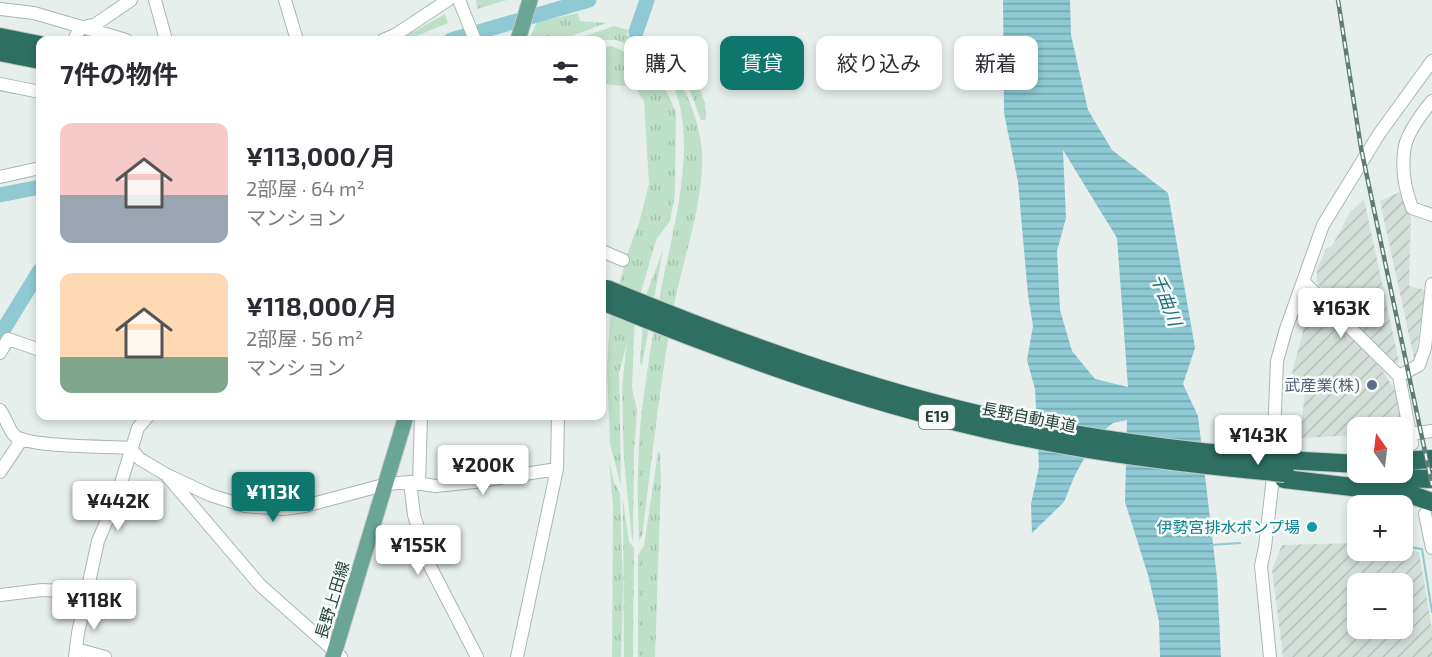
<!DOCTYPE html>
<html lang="ja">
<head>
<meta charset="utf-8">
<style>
	:root { --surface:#fff; --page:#f7f7f7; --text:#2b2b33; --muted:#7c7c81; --accent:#0f766e }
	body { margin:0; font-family:"Exo 2","Noto Sans JP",sans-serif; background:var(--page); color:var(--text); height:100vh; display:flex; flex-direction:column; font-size:22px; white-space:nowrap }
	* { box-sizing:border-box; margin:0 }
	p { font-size:20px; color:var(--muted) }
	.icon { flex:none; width:33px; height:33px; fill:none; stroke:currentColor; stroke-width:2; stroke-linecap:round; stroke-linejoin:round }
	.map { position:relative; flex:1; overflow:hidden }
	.sheet { position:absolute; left:36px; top:36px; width:570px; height:384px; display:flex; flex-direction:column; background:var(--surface); border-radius:12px; box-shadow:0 3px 9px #0003 }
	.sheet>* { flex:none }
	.banner { position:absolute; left:624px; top:36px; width:570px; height:54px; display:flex; gap:12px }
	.needle { width:39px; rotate:346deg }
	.tools { position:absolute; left:1347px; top:417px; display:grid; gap:12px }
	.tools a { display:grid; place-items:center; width:66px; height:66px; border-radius:12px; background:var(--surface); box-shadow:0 3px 9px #0003; font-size:30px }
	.price { position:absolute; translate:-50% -51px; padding:0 14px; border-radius:6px; background:#fff; color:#222; font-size:20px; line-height:39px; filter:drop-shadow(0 2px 3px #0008) }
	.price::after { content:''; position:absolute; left:50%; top:36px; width:18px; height:14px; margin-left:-9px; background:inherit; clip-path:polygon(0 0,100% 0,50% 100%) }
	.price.selected { background:var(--accent); color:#fff }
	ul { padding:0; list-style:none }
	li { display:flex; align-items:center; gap:18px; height:150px; padding:0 24px }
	li span { display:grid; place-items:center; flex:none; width:168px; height:120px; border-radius:12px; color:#555 }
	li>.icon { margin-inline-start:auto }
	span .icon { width:72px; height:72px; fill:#fffc; stroke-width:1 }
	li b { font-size:26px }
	h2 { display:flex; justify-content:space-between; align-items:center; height:72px; padding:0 24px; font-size:26px }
	.pill { padding:0 21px; border-radius:12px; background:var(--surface); box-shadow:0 3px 9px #0003; font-size:21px; line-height:54px }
	.pill.selected { background:var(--accent); color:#fff }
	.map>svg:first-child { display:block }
	.industrial { fill:url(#industrial-furrows); fill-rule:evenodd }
	.grass { fill:url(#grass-tufts) }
	.water { fill:url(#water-rules); fill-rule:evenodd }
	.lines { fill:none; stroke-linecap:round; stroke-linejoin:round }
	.stream { stroke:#8ec9d4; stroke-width:2 }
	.river { stroke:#8ec9d4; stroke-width:15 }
	.minor-casing { stroke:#a8b8b2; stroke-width:14 }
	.major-casing { stroke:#c2cac8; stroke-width:17 }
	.highway-casing { stroke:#c2cac8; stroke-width:20 }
	.minor { stroke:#fff; stroke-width:12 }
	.major { stroke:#6aa596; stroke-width:15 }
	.highway { stroke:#2f6f62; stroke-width:18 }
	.rail-casing { stroke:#5f7d75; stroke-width:4.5 }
	.rail { stroke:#f7fbf9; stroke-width:2; stroke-dasharray:7; stroke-linecap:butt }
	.highway-bridge-casing { stroke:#c2cac8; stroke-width:20; stroke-linecap:butt }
	.highway-bridge { stroke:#2f6f62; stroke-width:18 }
	.service-dot { fill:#5c6f8a; stroke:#f7fbf9; stroke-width:2 }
	.culture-dot { fill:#0f9aa8; stroke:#f7fbf9; stroke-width:2 }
	.labels { text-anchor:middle; stroke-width:5; stroke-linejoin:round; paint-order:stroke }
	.shield { fill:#f7fbf9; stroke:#637a73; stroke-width:1.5 }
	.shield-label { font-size:15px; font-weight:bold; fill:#24423a }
	.service-label { font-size:16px; fill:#4e5e75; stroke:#f7fbf9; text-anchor:end }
	.street-label { font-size:16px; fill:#24423a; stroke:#f7fbf9 }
	.culture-label { font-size:16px; fill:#0d838f; stroke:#f7fbf9; text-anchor:end }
	.water-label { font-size:18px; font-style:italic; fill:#1c6f80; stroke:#f7fbf9 }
</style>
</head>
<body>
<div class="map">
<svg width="1432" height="657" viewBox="0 0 1432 657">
	<defs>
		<pattern id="industrial-furrows" width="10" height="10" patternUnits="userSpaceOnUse" patternTransform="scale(1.5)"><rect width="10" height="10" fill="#d4dfda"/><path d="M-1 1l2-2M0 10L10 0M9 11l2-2" fill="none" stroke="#b6c1bc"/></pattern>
		<pattern id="grass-tufts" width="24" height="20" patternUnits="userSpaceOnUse" patternTransform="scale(1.5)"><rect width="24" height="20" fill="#bfe0c8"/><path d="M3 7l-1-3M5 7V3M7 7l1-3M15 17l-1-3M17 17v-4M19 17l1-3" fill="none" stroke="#a4c1ad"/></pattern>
		<pattern id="water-rules" width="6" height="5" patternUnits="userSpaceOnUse" patternTransform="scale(1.5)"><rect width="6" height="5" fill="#8ec9d4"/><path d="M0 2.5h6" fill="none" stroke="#74a5ad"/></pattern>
	</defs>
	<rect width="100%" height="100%" fill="#e6efeb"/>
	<path class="industrial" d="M1402,191L1411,214L1409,286L1425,290L1415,363L1380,201Z
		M1364,199L1399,362L1393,365L1317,283V269L1326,249L1332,246L1350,212Z
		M1316,302L1380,367L1400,398L1405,434H1403L1402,428H1358L1357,435L1300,438L1305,392L1292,373L1307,316H1312Z
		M1355,543L1357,544L1358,550H1403L1419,552L1432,629V657H1283L1272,570L1282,545ZM1358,584H1402V628H1358Z"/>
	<path class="grass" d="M476,0H507L477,9Z
		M578,13L580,21L606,23L564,39L529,40L537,22Z
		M445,14L448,23L407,40L406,36Z
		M614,26L629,30L626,35L630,36L628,45L616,40H573Z
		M635,38L640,41L642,38L668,44L669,42L687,57L705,103L706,120H701C694,103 682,60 664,54C651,50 645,52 631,45Z
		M612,46L655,67L676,112L675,194L670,221L656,240L635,313L632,388L637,410L634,451L633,540L632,539L624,460L622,387L627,343L619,372L621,486L610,444L607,369L610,318L627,255L639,223L649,184L644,101L635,87L602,84V47Z
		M659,60C683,71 701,127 702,152C704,204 684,254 674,305C660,381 652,459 642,536L639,540C637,492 637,441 644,394C649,361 653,328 660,295C672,229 709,116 657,61Z
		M663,250L642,365L640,362L645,298Z
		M658,452L660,453L661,479L655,657H638V555L644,546Z
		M609,460L614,482L620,493L623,589L621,657H612L613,506Z
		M623,500L628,536L629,542L634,547L633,657H624Z"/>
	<path class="water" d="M1003,0H1070L1071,35L1088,110L1112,150L1168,193L1195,348L1183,384L1198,416L1217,578L1221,657H1160L1159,621L1148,575L1125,502L1127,420L1113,423L1096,437L1075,475L1064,502L1032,533L1031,504L1039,467L1035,389L1027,360L1033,326L1028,295L1018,182L1004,113ZM1063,150L1117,238L1128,387L1095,379L1072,351L1060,310L1057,251L1066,218Z"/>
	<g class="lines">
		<path class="stream" d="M1210,545L1240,543
			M1402,546L1422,549L1432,612"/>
		<path class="river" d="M636,32L647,0
			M451,40L589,0
			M0,195L40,187
			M0,335L40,270"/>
		<defs>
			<path id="minor" d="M155,0L166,40
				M285,0L297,40
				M459,0L475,40
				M0,9L34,13L126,40
				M75,38L80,28L96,24L131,0
				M383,40L395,35L448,0
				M0,84L40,92
				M1432,101C1423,112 1408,132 1405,146C1401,166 1405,189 1412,208L1432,215
				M0,177L40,168
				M602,251L623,260
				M1303,281L1399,376L1412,444
				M0,353L8,339L40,350
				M1399,376L1419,365L1425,348L1432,284
				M0,410C6,418 8,428 14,435C27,448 109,446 130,448L140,459L165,474L210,495L245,506L283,509L305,506L387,484L410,482L435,486L474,482L557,469
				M1409,434L1432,431
				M0,472L22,439
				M168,477L260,585L341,657
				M410,482L414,515L430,566L477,657
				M419,484L421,416
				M1425,514L1432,548
				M0,595L42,590L87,592
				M76,649L105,657
				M75,657L78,633L98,541L116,499L138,428L148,416
				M517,657L557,469L558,416
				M1270,657L1261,566L1265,547L1272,486L1277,361L1286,329L1323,225L1379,134L1432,61"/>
			<path id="major" d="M518,40L530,0
				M333,657L406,416"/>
			<path id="highway" d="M0,37L40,45
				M0,52L40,60
				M1285,460L1358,464
				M1402,461L1432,459
				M1365,477L1432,479
				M1284,479L1395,492L1409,494L1432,502"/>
		</defs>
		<use href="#minor" class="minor-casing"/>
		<use href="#major" class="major-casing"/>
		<use href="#highway" class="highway-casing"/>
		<use href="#minor" class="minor"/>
		<use href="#major" class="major"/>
		<use href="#highway" class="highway"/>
		<defs>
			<path id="rail" d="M1338,0L1361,148L1432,485"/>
		</defs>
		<use href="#rail" class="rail-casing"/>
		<use href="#rail" class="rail"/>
		<defs>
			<path id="highway-bridge" d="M607,289C735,342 867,390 1003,420C1096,441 1191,452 1285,460
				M604,302C719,349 836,392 957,422C1064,449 1175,463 1285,473"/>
		</defs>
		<use href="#highway-bridge" class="highway-bridge-casing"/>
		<use href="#highway-bridge" class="highway-bridge"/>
	</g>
	<circle class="service-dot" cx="1372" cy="385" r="6"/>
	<circle class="culture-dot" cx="1312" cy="527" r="6"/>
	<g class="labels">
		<rect class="shield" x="919" y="405" width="36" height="24" rx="4.5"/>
		<g class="shield-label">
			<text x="937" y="422">E19</text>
		</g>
		<g class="service-label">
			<text x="1360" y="391">武産業(株)</text>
		</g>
		<g class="street-label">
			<text transform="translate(1029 417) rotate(11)" y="6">長野自動車道</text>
			<text transform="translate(332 600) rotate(-73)" y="6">長野上田線</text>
		</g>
		<g class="culture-label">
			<text x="1300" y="533">伊勢宮排水ポンプ場</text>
		</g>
		<g class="water-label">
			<text transform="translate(1166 300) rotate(69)" y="6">千曲川</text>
		</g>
	</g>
</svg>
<div class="tools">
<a><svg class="needle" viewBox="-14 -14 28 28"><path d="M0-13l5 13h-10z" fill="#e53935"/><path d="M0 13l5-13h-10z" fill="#7c7c81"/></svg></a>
<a>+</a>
<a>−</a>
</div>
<b class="price" style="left:1341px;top:339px">¥163K</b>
<b class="price" style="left:1258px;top:466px">¥143K</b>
<b class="price" style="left:483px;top:496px">¥200K</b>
<b class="price selected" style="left:273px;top:523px">¥113K</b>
<b class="price" style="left:118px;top:532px">¥442K</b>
<b class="price" style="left:418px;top:576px">¥155K</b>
<b class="price" style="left:94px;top:631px">¥118K</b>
<div class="banner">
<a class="pill">購入</a>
<a class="pill selected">賃貸</a>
<a class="pill">絞り込み</a>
<a class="pill">新着</a>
</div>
<section class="sheet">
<h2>7件の物件<svg class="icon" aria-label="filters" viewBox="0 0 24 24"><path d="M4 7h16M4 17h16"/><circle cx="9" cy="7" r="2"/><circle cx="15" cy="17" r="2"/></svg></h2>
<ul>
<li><span style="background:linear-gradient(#f6c9c9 60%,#9aa5b1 0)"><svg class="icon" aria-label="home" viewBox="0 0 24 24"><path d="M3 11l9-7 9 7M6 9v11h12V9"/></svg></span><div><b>¥113,000/月</b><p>2部屋 · 64 m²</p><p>マンション</p></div></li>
<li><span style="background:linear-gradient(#ffd9b3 70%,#7fa58c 0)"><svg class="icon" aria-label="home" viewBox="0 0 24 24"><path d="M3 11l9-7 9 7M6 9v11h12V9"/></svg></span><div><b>¥118,000/月</b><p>2部屋 · 56 m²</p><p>マンション</p></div></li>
</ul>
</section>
</div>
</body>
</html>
